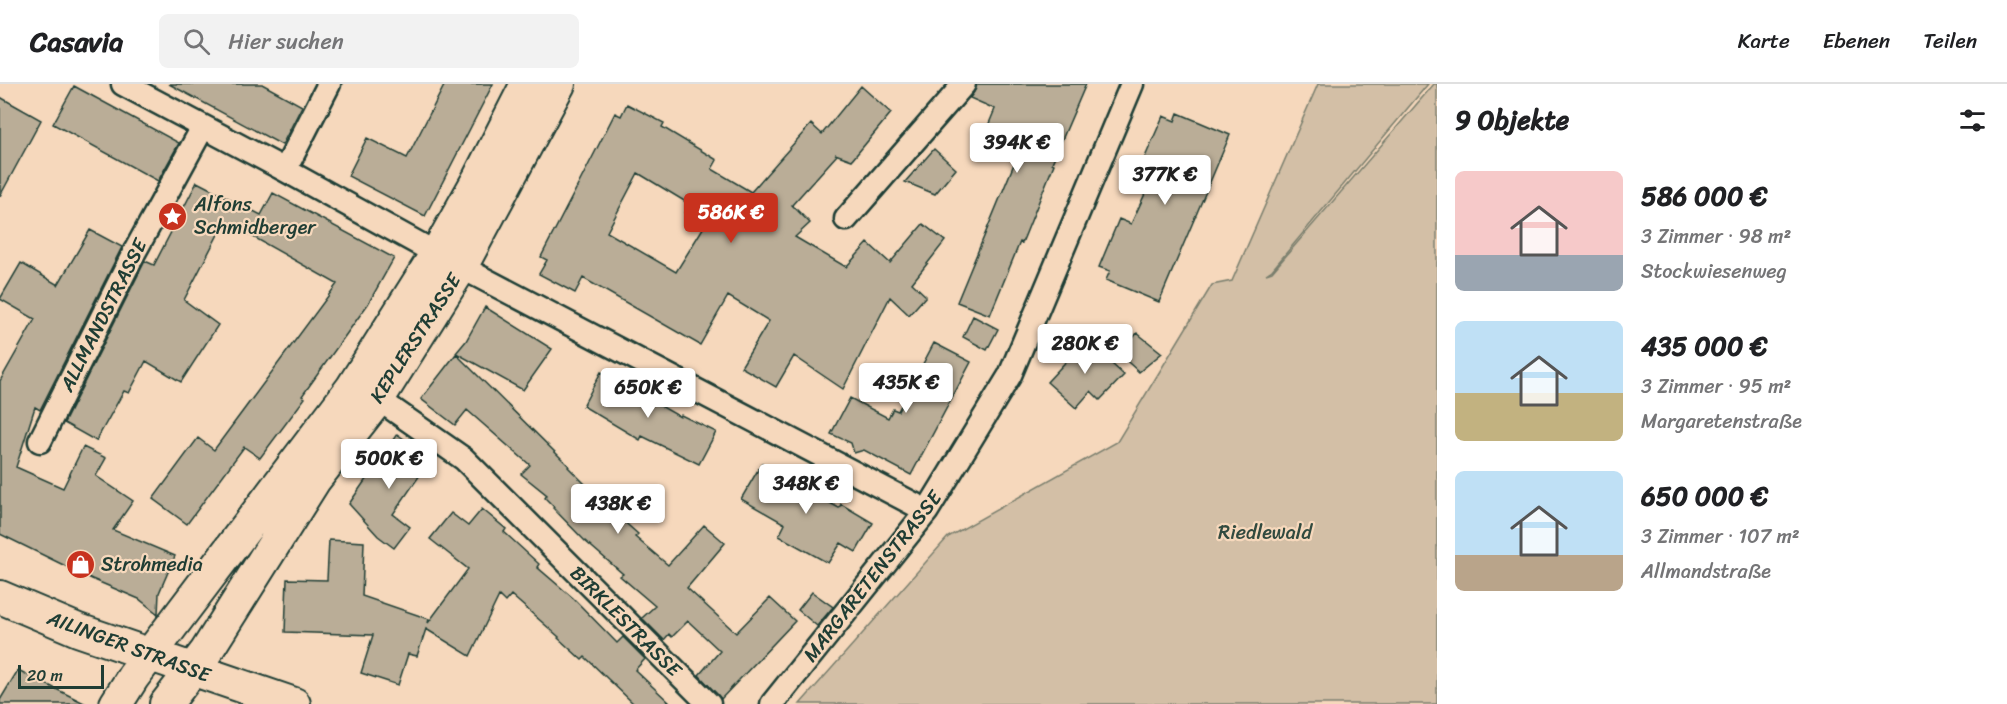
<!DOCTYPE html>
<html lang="de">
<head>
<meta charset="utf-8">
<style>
	:root { --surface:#fff; --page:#f2f2f2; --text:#202124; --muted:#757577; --line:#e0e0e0; --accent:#c8321e }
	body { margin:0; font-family:Sriracha,sans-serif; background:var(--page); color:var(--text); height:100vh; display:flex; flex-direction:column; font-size:22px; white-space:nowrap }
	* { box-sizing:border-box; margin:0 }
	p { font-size:20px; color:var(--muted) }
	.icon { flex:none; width:33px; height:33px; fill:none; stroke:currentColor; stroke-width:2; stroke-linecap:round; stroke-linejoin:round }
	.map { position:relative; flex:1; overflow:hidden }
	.panel { display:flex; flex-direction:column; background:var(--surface); width:570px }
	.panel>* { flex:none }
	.scale { position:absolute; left:18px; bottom:15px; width:86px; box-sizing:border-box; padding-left:6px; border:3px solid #1f3d34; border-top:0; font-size:16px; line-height:21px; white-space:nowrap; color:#1f3d34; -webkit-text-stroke:4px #f6d8bc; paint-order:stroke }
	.price { position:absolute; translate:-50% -51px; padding:0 14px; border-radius:6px; background:#fff; color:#222; font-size:20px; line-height:39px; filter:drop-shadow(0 2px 3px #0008) }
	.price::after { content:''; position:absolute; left:50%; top:36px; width:18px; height:14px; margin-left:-9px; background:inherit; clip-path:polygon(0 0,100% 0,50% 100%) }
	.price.on { background:var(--accent); color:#fff }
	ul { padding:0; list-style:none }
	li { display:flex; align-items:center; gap:18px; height:150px; padding:0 18px }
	li span { display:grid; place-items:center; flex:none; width:168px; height:120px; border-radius:9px; color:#555 }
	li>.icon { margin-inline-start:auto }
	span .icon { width:72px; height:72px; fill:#fffc; stroke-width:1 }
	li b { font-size:26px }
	h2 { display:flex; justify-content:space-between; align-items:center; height:72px; padding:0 18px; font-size:26px }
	header { display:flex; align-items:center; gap:36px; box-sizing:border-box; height:84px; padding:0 30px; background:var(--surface); border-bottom:2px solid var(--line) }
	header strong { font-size:28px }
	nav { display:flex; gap:33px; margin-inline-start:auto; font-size:21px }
	.search { width:420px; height:54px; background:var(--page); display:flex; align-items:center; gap:15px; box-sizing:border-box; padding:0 21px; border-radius:9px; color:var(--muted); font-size:22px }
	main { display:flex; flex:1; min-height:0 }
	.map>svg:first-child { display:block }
	.green { fill:#d3bfa6; stroke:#797e6d; stroke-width:1.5 }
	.building { fill:#baad97; stroke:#1f3d34; stroke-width:1.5; fill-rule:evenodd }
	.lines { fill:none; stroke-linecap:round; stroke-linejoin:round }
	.street-casing { stroke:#1f3d34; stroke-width:27 }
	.secondary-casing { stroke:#1f3d34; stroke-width:36 }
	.street { stroke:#f6d8bc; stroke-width:22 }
	.secondary { stroke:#f6d8bc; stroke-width:32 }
	.labels { text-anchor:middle; stroke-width:4.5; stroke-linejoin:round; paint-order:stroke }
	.poi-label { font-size:20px; fill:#1f3d34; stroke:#f6d8bc; text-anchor:start }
	.street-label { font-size:20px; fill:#1f3d34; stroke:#f6d8bc }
	.park-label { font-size:20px; fill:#314a3f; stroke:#f6d8bc }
</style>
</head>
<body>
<header>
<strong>Casavia</strong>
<div class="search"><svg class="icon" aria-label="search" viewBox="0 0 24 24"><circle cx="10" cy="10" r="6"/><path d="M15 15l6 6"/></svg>Hier suchen</div>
<nav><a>Karte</a><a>Ebenen</a><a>Teilen</a></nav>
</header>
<main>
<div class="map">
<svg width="1437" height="620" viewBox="0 0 1437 620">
	<rect width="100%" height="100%" fill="#f6d8bc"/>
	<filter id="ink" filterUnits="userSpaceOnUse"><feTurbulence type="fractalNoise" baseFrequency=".0167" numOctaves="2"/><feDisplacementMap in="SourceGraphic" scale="12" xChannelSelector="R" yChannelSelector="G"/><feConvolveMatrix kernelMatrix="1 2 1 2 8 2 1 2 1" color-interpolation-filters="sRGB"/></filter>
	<g filter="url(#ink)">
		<path class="green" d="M1318,0H1428L1272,186L1266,190L1272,188L1434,0H1437V620H800L948,453L1117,358L1212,201L1232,197Z"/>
		<path class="building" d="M169,0H262L302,22L282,61Z
			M445,0H493L425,132L348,92L367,54L407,74Z
			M977,0H1086L1052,79L1054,80L1022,159L1020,158L990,231L957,218L1021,63L1019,62L1015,67L983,54L995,25L970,14L974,8Z
			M74,2L179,59L158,97L53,40Z
			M861,2L891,29L852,76L835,70L837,71L792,121L810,139L795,153L846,183L868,159L890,179L923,140L945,157L912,199L926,212L909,231L890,213L843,305L794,272L776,303L741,283L769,237L728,212L700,261L583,194L575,209L539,190L547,176L541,173L592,74L615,29L621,32L627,20L664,39L662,43L717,76L712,85L751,108L811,40L822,50ZM638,89L691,121L685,129L705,141L676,188L607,148Z
			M0,13L41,36L0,112Z
			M1178,29L1230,51L1159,218L1106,196L1110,187L1099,183L1119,135L1131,140L1150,99L1148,98L1153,85L1142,80L1163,32L1175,37Z
			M934,65L956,85L935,110L905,98Z
			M197,98L261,131L273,109L394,174L368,220L302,312L305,314L260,374L244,363L187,440L153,415L198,354L214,366L337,200L225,137L184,216L218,241L181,298L146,277L129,309L124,307L96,357L64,339L145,177L154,181Z
			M90,146L122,163L40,326L35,323L16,383L63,404L83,363L106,374L96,392L133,417L113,446L175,472L159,509L158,530L139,515L92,495L0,450V297L35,235L0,215L21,179L58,201Z
			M485,223L552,265L523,306L456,269L466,257Z
			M973,232L998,245L987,266L963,253Z
			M1137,249L1162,269L1139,288L1120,271Z
			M1086,256L1124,291L1100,316L1091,307L1076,324L1047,298Z
			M934,259L971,278L911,391L864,366L854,369L851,359L831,350L850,314L888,334L893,325L898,327Z
			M456,270L569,382L568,383L611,426L638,450L635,453L668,481L704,441L725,459L687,504L736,549L770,514L795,537L721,615L699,591L720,567L688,537L672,553L669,550L664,556L642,534L655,522L620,492L623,490L585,457L553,424L554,423L545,414L547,411L521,390L530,381L467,326L455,341L421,315Z
			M601,288L680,333L681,331L716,348L699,380L642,352L640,356L583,322Z
			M397,350L429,373L420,387L422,388L393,430L410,443L394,464L378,452L349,420Z
			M762,379L799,400L798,402L839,424L841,420L873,439L856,468L841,459L828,479L779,452L785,440L741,415Z
			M482,425L506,445L504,448L539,480L537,483L573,514L617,559L623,553L645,575L635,586L671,620H634L585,573L582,576L558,554L559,553L511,511L505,518L499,512L470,572L426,545L417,572L408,570L398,601L361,589L373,551L285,548L287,495L327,496L329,456L364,458L362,512L429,535L428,539L468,485L430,455L451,429L468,442Z
			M812,508L833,523L817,542L798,526Z
			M18,586L86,620H0V616Z"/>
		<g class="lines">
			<defs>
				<path id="street" d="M123,0L285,86L461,183L927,427
					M285,86L329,0
					M846,135L964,0
					M378,315L464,375L709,620
					M40,357L134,169L203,43
					M772,620L927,427L1010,291L1132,0"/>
				<path id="secondary" d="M0,513L78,546L294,620
					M116,620L133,593L352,304L437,169L479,94L527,0
					M166,620L206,568L315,395L378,315L461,183L559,0"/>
			</defs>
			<use href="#street" class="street-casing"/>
			<use href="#secondary" class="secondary-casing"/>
			<use href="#street" class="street"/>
			<use href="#secondary" class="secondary"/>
		</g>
	</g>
	<defs>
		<symbol id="sight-disc" viewBox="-11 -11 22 22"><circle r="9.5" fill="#c8321e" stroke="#f6d8bc"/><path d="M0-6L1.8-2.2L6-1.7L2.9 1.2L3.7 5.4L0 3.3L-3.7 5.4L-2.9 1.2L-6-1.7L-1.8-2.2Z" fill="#fff"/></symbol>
		<symbol id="shop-disc" viewBox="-11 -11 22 22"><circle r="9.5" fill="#c8321e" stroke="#f6d8bc"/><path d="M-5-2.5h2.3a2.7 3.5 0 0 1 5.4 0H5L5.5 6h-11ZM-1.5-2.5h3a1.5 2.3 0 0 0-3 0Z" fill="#fff"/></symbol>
	</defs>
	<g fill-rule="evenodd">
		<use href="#sight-disc" x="156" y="116" width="33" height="33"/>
		<use href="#shop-disc" x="64" y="464" width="33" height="33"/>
	</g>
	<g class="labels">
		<g class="poi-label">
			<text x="194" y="127">Alfons<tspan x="194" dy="23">Schmidberger</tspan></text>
			<text x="101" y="487">Strohmedia</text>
		</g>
		<g class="street-label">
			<text transform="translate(103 231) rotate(-63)" y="7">ALLMANDSTRASSE</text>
			<text transform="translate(415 254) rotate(-57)" y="7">KEPLERSTRASSE</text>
			<text transform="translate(872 492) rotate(-52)" y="7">MARGARETENSTRASSE</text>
			<text transform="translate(626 537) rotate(45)" y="7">BIRKLESTRASSE</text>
			<text transform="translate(129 562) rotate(20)" y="7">AILINGER STRASSE</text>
		</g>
		<g class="park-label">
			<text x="1265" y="455">Riedlewald</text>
		</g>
	</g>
</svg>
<div class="scale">20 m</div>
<b class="price" style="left:1017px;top:90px">394K €</b>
<b class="price" style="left:1165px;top:122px">377K €</b>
<b class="price on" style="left:731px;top:160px">586K €</b>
<b class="price" style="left:1085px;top:291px">280K €</b>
<b class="price" style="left:906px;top:330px">435K €</b>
<b class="price" style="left:648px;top:335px">650K €</b>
<b class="price" style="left:389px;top:406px">500K €</b>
<b class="price" style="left:806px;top:431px">348K €</b>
<b class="price" style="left:618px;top:451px">438K €</b>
</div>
<section class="panel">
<h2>9 Objekte<svg class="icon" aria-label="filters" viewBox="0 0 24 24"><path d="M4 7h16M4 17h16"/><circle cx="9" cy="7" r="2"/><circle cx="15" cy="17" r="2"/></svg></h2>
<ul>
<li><span style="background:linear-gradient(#f6c9c9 70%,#9aa5b1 0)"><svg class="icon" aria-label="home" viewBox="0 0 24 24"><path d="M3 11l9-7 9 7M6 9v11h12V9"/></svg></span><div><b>586 000 €</b><p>3 Zimmer · 98 m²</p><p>Stockwiesenweg</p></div></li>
<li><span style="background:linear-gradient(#bfe0f5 60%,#c2b280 0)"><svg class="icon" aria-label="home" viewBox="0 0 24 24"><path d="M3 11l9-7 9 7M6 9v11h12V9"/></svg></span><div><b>435 000 €</b><p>3 Zimmer · 95 m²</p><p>Margaretenstraße</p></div></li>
<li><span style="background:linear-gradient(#bfe0f5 70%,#b9a48a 0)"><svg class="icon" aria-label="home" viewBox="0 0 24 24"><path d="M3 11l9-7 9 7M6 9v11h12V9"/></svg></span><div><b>650 000 €</b><p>3 Zimmer · 107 m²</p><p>Allmandstraße</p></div></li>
</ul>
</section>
</main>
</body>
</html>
